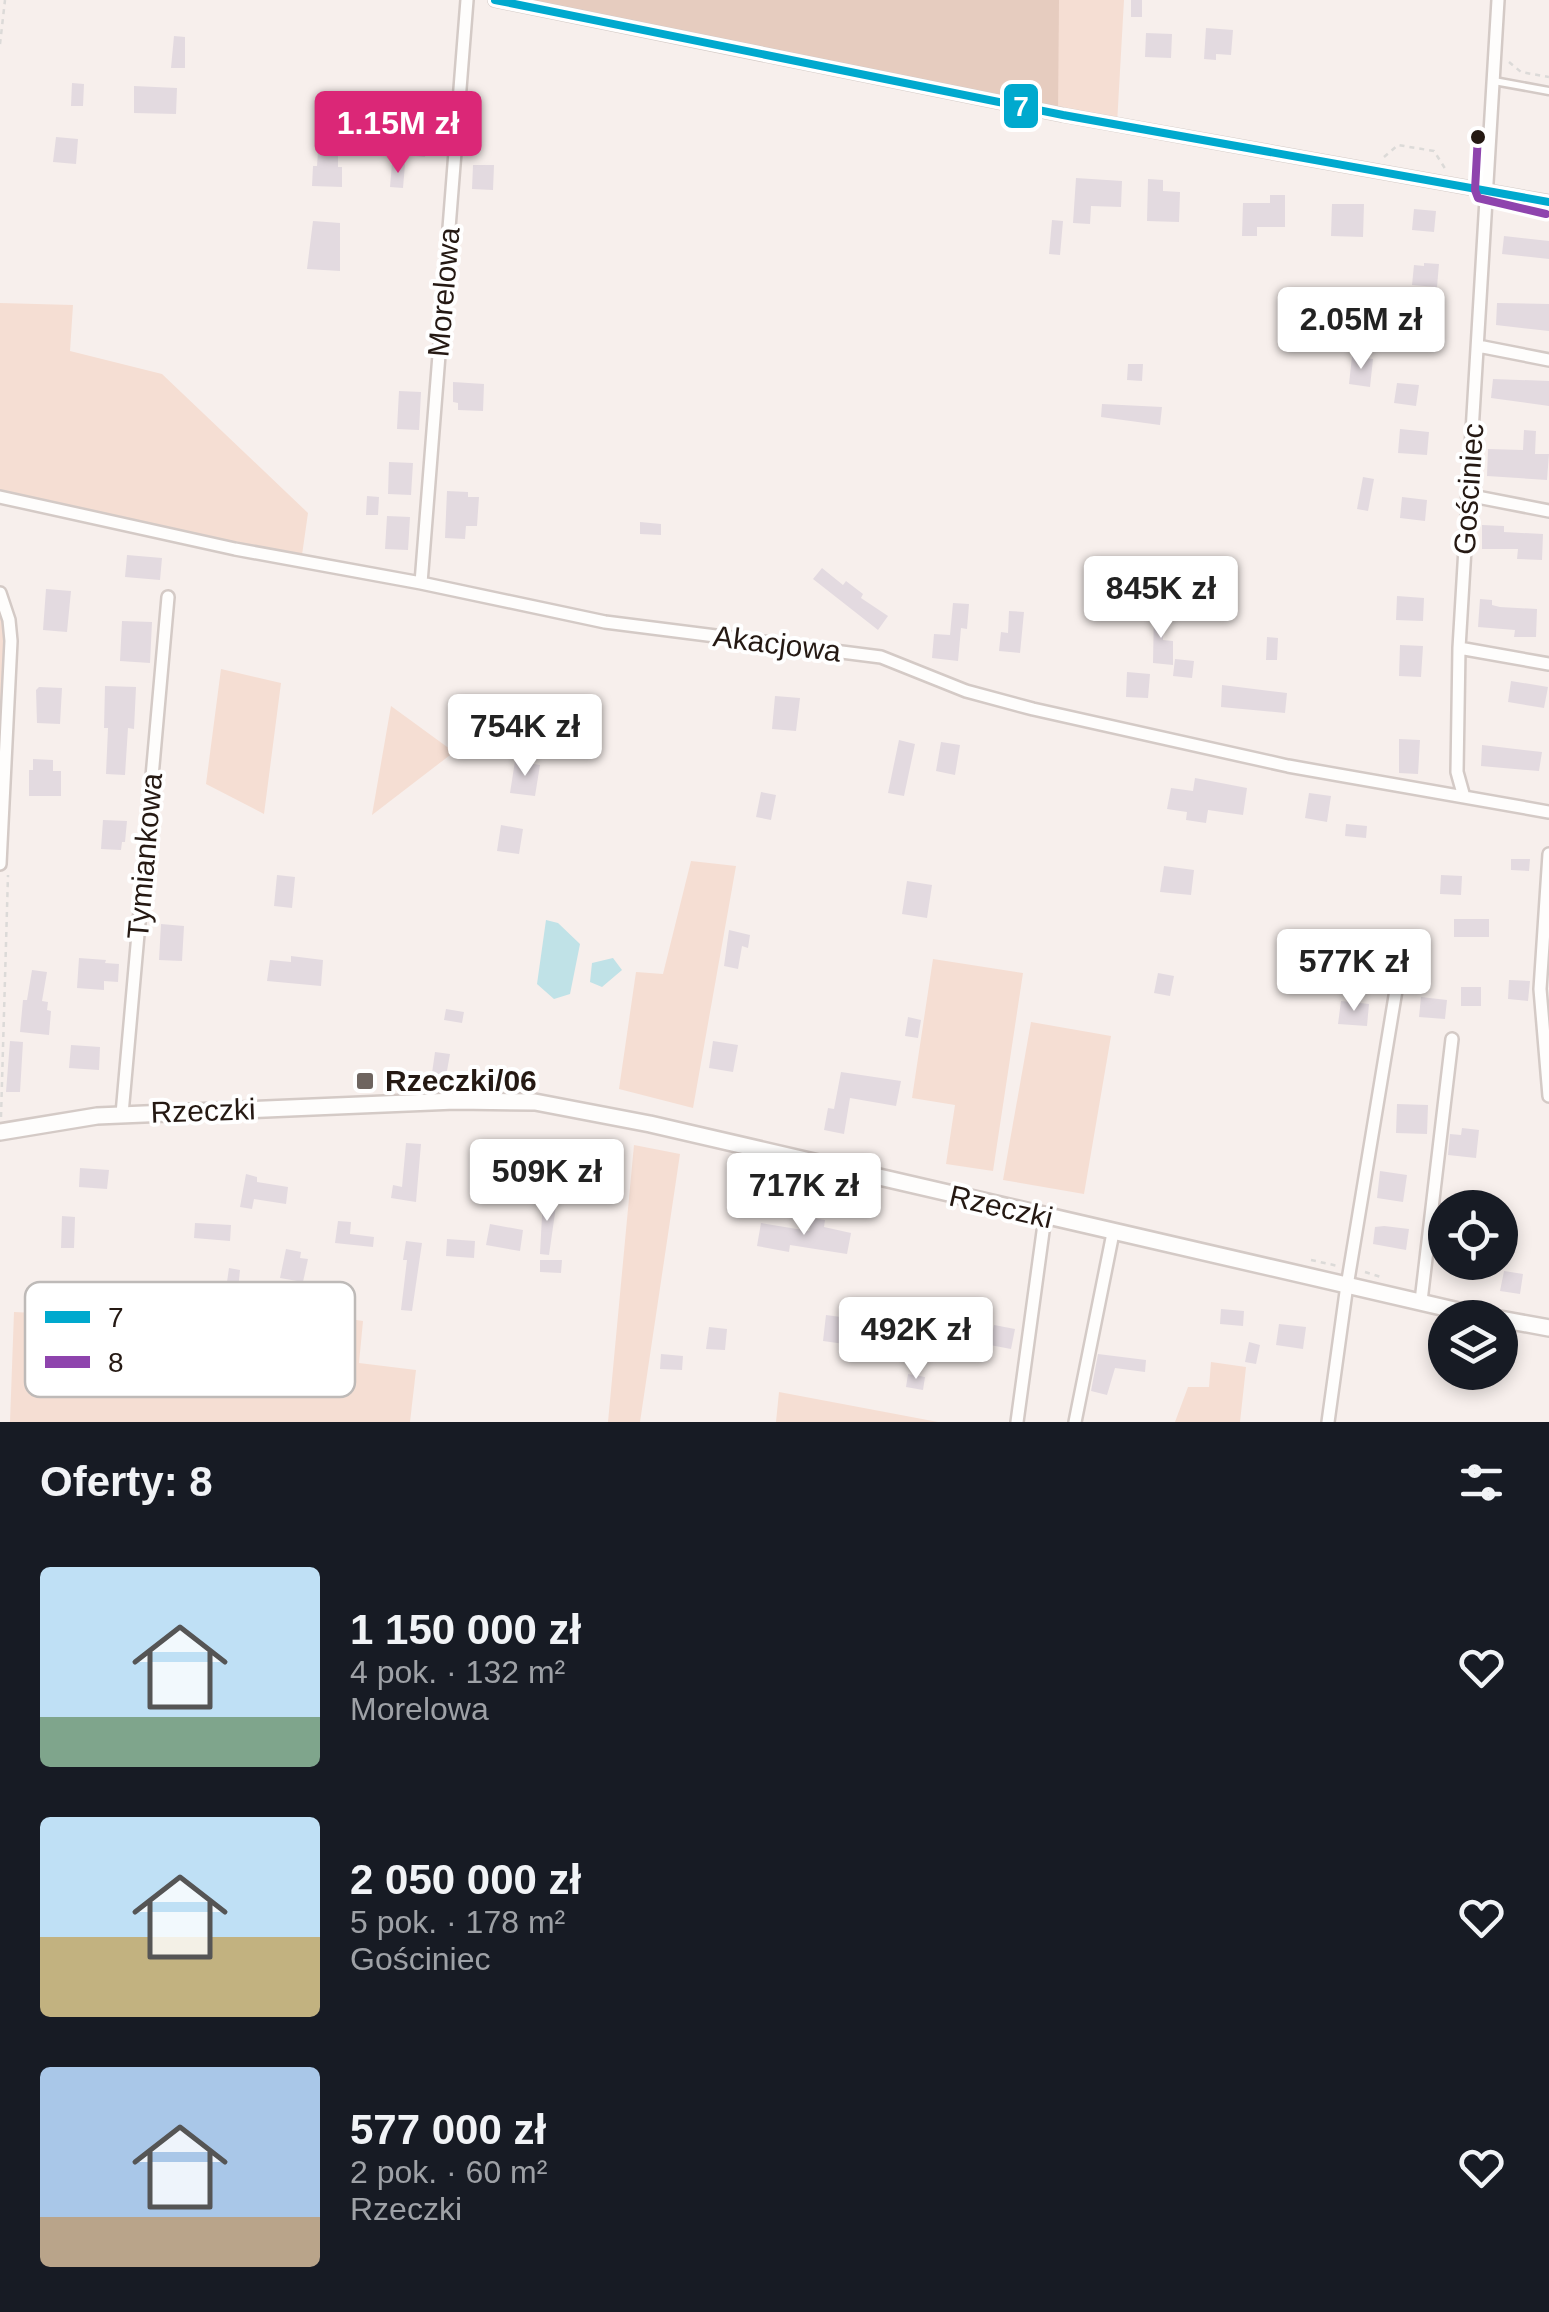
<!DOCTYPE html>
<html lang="pl">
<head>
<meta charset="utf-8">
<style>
	:root { --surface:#171b24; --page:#242831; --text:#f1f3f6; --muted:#9ea1a6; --accent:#db2777 }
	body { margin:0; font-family:Arial,sans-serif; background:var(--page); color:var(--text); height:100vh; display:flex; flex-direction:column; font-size:38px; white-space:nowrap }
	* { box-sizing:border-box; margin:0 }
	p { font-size:32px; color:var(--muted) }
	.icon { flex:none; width:55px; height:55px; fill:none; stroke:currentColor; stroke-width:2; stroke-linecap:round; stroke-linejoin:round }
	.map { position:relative; height:1422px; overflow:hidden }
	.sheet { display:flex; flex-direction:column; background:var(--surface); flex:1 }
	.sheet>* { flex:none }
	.tools { position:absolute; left:1428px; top:1190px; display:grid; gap:20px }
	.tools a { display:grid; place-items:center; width:90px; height:90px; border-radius:50%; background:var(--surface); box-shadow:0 5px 15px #0003; font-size:50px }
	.price { position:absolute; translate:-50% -85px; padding:0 22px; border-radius:10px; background:#fff; color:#222; font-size:32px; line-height:65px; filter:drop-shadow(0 2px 5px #0008) }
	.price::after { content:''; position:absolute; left:50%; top:60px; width:30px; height:22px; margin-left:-15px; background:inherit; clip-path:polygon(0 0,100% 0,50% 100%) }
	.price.current { background:var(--accent); color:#fff }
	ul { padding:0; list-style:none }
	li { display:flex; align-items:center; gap:30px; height:250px; padding:0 40px }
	li span { display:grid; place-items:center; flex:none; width:280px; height:200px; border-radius:10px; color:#555 }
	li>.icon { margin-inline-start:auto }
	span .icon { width:120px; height:120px; fill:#fffc; stroke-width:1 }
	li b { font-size:42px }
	h2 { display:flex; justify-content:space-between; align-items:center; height:120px; padding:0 40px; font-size:42px }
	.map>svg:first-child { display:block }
	.green { fill:#f5ded3 }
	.forest { fill:#e6ccbf }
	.water { fill:#c0e2e7 }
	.building { fill:#e3dae0 }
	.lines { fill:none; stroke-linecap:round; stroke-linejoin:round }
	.lane-casing { stroke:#d4cac6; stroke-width:11 }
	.street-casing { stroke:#d4cac6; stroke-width:16 }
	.secondary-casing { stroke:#d4cac6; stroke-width:20 }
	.path { stroke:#dcdad8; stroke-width:2.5; stroke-dasharray:5 5; stroke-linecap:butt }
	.lane { stroke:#fefdfc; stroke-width:6 }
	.street { stroke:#fefdfc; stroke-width:11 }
	.secondary { stroke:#fefdfc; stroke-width:15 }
	.bus-1-casing { stroke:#fff; stroke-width:15 }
	.bus-2-casing { stroke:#fff; stroke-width:15 }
	.bus-1 { stroke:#00a9ce; stroke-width:8 }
	.bus-2 { stroke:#8e44ad; stroke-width:8 }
	.bus-dot { fill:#251913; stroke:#fff; stroke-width:4 }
	.poi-dot { fill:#6e645f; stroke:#fff; stroke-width:4 }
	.labels { text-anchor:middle; stroke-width:8; stroke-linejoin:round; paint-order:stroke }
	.street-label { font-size:30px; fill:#251913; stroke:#fff }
	.poi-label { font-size:30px; font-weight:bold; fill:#251913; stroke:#fff; text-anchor:start }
	.key { fill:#fff; stroke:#bebab8; stroke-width:2.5 }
	.key-label { font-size:28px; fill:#251913 }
	.line-badge { stroke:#fff; stroke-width:4 }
	.badge-label { font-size:28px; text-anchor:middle; font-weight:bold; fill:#fff }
</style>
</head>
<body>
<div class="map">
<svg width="1549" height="1422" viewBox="0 0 1549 1422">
	<rect width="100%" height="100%" fill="#f7efec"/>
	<path class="green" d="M495,0H1124L1117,124Z
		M0,303L73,305L70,351L162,374L308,513L301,562L0,497Z
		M0,593L9,620L0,811Z
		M221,669L281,683L264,814L206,784Z
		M391,706L454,752L372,815Z
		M691,861L736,866L693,1108L619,1089L636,972L663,974Z
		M933,959L1023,973L993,1171L946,1164L955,1105L912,1098Z
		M1031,1022L1111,1036L1084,1194L1003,1180Z
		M634,1145L680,1154L640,1422H608Z
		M128,1285L363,1321L359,1363L416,1370L410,1422H10L14,1312L80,1315Z
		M1211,1362L1246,1367L1240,1422H1175L1188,1387H1209Z
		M779,1392L938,1422H776Z"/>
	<path class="forest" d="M497,0H1059L1058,115Z"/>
	<path class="water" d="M546,920L558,923L580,944L570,994L554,999L537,984Z
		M613,958L622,970L602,987L590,982L592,963Z"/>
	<path class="building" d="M1131,0H1142V17H1131Z
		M1206,28L1233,30L1231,55L1216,54V60L1204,59Z
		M1146,33L1172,34L1171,58L1145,57Z
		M174,36L185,37V68H171Z
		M72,83L84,84L83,106H71Z
		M134,86L177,88L176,114L134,113Z
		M407,120L428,122L425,157L405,155Z
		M56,137L78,139L76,164L53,162Z
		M318,152L338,153V167H342V187L312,186L313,166H317Z
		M392,163L405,164L403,188L390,187Z
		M473,165H494L493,190L472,189Z
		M1076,178L1122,181L1121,207L1091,206L1090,224L1073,223Z
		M1148,179L1163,180V191L1180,192L1179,222L1147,221Z
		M1270,195H1285V227H1257V236H1242L1243,203H1270Z
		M1332,204H1364L1363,237L1331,236Z
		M1414,209L1436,211L1434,232L1412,230Z
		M1052,220L1063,221L1060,255L1049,254Z
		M313,221L340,223V271L307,269Z
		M1504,236L1549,241V259L1502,254Z
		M1424,263L1439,264L1437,287L1412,285L1414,265L1424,266Z
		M1497,303L1549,304V331L1496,325Z
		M1400,305L1424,307L1421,341L1397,338Z
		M1352,356L1373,359L1370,387L1349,384Z
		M1128,364H1143L1142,381L1127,380Z
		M1493,379L1549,381V406L1491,398Z
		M453,382L484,384L483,411L458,410V403L453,402Z
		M1397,383L1419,385L1416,406L1394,403Z
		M399,391L421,392L419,430L397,429Z
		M1102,404L1162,407L1160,425L1101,417Z
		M1400,429L1429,432L1427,455L1398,453Z
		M1524,430L1536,431L1535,454H1549L1547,480L1487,476L1488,449L1523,450Z
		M389,462L413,463L411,495L388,494Z
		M1363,477L1374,479L1368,511L1357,509Z
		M447,491L468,492V497H479L477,526H466L465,539L445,538Z
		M367,496L379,497L378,515H366Z
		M1402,497L1427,500L1425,521L1400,518Z
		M387,516L410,517L408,550L385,549Z
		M640,522L661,524V535L640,534Z
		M1482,525L1504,526V532L1543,534L1542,560L1517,559L1518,549H1482Z
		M127,555L162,558L160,580L125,577Z
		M822,568L843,585L846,581L863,594L861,598L888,616L878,630L813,579Z
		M46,589L71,591L67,632L43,630Z
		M1397,596L1424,598L1423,621L1396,620Z
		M1480,599L1492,600V605L1500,607L1537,609L1536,637H1514L1515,630L1478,627Z
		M1100,601L1119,602L1118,619L1099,618Z
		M953,603L969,604L967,629L961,628L958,661L932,658L934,634L950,635Z
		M1154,607L1164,608L1163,640L1173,641V665L1153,663Z
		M1009,611L1024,612L1020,653L999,651L1001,632L1008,633Z
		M122,621L152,622L150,663L120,661Z
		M1267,637L1278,638L1277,660H1266Z
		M1400,645L1423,646L1421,677L1399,676Z
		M1175,659L1194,661L1192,678L1173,676Z
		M1127,672L1150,674L1148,698L1126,697Z
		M1511,681L1548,687L1544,708L1508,702Z
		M1222,685L1287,693L1285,713L1221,707Z
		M105,686L136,687L134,729L128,728L125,775L106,774L108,728H104Z
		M39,687L62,688L60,724L37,723L36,690Z
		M775,696L800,698L796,731L772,729Z
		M1399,739L1420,740L1418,774L1399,773Z
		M899,740L915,744L904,796L888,793Z
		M941,742L960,745L955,775L936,771Z
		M1482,745L1542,752L1539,771L1481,766Z
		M33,759L53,760V771H61V796H29V770H33Z
		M515,761L540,765L535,796L510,793Z
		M1195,778L1247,788L1243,815L1208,810L1206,823L1186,820L1187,812L1167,809L1171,788L1193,791Z
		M761,792L776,795L771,820L756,817Z
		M1309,793L1331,796L1327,822L1305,818Z
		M103,820L127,821L125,842H122L121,850L101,849Z
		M1346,824L1367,826L1366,838L1345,836Z
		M501,825L523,829L519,854L497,851Z
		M1511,859H1530L1529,871L1511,870Z
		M1164,866L1194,870L1191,895L1160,892Z
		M277,875L295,877L292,908L274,906Z
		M1441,875L1462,876L1461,895L1440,894Z
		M907,881L932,885L927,918L902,914Z
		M1454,919H1489V937H1454Z
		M161,924L184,926L182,961L159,960Z
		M729,930L750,935L748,948L742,946L738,969L724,966Z
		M291,956L323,960L321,986L267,981L270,960L291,962Z
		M79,958L106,960L105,963L119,964L118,982L104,981V990L77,988Z
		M32,970L47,972L42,1001L48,1002L47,1010L51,1011L49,1035L20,1032L23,1000H27Z
		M1158,973L1174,976L1170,996L1154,993Z
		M1509,980L1530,981L1528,1001L1508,999Z
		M1461,987H1481V1006H1461Z
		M1421,997L1447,1000L1445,1019L1419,1017Z
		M1341,1001L1369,1004L1367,1026L1338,1024Z
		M446,1009L464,1012L462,1023L444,1020Z
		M908,1017L921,1020L918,1038L905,1036Z
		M10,1041L23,1042L20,1092H6Z
		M713,1041L738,1045L733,1072L709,1068Z
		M71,1045L100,1047L99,1070L69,1068Z
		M435,1052L450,1054L445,1082L431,1080Z
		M841,1072L901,1081L896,1106L850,1098L844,1134L824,1130L828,1108L834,1109Z
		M1397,1104L1428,1105L1427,1134L1396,1133Z
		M1462,1128L1479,1130L1476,1158L1448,1155L1450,1134L1461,1135Z
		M406,1143L421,1144L416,1202L391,1198L393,1185L402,1187Z
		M80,1168L109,1170L107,1189L79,1187Z
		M566,1168L589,1171L584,1202L552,1198L556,1172L565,1173Z
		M1380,1171L1407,1175L1403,1202L1377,1198Z
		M246,1174L257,1177V1182L288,1187L286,1204L254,1199L252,1209L240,1207Z
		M496,1188L513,1189L512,1203L495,1202Z
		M543,1197L557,1199L549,1255L540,1254Z
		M62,1216L75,1217L74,1248H61Z
		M812,1218L825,1220L824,1227L851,1233L847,1254L790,1245L789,1252L757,1246L761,1223L809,1231Z
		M338,1221L351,1222L350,1234L374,1237L373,1247L335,1243Z
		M195,1223L231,1225L230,1241L194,1238Z
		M490,1224L523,1230L520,1251L486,1245Z
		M1384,1226L1409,1229L1406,1250L1373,1244L1375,1227Z
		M447,1239L475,1241L474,1258L446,1256Z
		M406,1241L422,1243L412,1311L401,1310L407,1260H403Z
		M286,1249L301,1252L300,1258L308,1259L303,1282L280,1278Z
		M540,1260H562L561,1273L540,1272Z
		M229,1268L240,1270L238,1290L226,1289Z
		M1504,1271L1523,1274L1520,1294L1500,1291Z
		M935,1300L974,1305L972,1320L933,1315Z
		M1221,1309L1244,1311L1243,1326L1220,1324Z
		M826,1315L855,1319L852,1345L823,1341Z
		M1279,1324L1306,1327L1303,1349L1276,1345Z
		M994,1325L1015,1329L1011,1349L990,1345Z
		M709,1327L727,1329L725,1350L706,1349Z
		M1249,1342L1260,1345L1256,1364L1245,1362Z
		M661,1354L683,1356L682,1370L660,1369Z
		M1098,1354L1146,1360L1145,1372L1115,1368L1107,1395L1091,1391Z
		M908,1374L925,1377L923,1390L906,1387Z"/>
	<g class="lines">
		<defs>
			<path id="lane" d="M1494,81L1549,91"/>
			<path id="street" d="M495,0L1063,115L1549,202
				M1478,346L1549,360
				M1467,495L1549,511
				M0,497L235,549L421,583L605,622L881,657L966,691L1033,709L1288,766L1549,812
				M421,583L467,0
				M0,593L9,620L11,641L0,864
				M1459,648L1549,664
				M1464,797L1457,772L1459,648L1498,0
				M1549,854L1540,989L1549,1096
				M122,1114L168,597
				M1421,1301L1452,1039
				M1017,1422L1045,1217
				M1075,1422L1113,1233
				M1328,1422L1346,1292L1402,954"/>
			<path id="secondary" d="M0,1132L97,1116L455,1101L535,1102L650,1124L1489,1318
				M1500,1319L1549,1328"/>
		</defs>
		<use href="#lane" class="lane-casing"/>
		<use href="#street" class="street-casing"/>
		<use href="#secondary" class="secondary-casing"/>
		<path class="path" d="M0,44L5,0
			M1509,62L1521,72L1549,77
			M1384,157L1398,145L1434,151L1446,170
			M1,1117L8,875
			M1311,1260L1338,1266
			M1365,1272L1381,1277"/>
		<use href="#lane" class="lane"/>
		<use href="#street" class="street"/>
		<use href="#secondary" class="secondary"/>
		<defs>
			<path id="bus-1" d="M495,0L1063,115L1549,202"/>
			<path id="bus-2" d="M1478,135L1475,190L1478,198L1546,214"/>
		</defs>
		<use href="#bus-1" class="bus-1-casing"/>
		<use href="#bus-2" class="bus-2-casing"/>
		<use href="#bus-1" class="bus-1"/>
		<use href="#bus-2" class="bus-2"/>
	</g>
	<circle class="bus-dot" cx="1478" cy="137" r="9"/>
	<rect class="poi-dot" x="355" y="1071" width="20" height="20" rx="5"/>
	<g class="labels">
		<g class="street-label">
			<text transform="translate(444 292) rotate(-85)" y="10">Morelowa</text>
			<text transform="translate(1469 489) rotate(-86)" y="10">Gościniec</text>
			<text transform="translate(777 644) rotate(7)" y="10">Akacjowa</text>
			<text transform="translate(145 856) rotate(-85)" y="10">Tymiankowa</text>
			<text transform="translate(203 1111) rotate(-2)" y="10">Rzeczki</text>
			<text transform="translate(1001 1207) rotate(13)" y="10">Rzeczki</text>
		</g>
		<g class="poi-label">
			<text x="385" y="1091">Rzeczki/06</text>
		</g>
	</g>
	<rect x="25" y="1282" width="330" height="115" rx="15" class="key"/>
	<rect x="45" y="1311" width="45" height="12" fill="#00a9ce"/>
	<rect x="45" y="1356" width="45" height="12" fill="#8e44ad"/>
	<g class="key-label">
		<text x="108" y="1327">7</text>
		<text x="108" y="1372">8</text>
	</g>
	<rect class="line-badge" x="1002" y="82" width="38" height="48" rx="10" fill="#00a9ce"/>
	<g class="badge-label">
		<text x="1021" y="116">7</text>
	</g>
</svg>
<div class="tools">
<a><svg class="icon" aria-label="locate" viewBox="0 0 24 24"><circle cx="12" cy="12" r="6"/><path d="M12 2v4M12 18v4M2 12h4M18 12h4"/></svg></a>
<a><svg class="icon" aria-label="layers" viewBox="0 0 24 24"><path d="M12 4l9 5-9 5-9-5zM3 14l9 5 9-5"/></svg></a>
</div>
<b class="price current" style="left:398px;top:176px">1.15M zł</b>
<b class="price" style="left:1361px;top:372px">2.05M zł</b>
<b class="price" style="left:1161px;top:641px">845K zł</b>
<b class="price" style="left:525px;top:779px">754K zł</b>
<b class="price" style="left:1354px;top:1014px">577K zł</b>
<b class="price" style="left:547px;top:1224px">509K zł</b>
<b class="price" style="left:804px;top:1238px">717K zł</b>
<b class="price" style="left:916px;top:1382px">492K zł</b>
</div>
<section class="sheet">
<h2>Oferty: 8<svg class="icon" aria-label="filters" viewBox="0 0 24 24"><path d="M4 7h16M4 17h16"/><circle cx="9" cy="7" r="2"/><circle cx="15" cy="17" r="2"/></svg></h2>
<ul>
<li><span style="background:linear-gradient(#bfe0f5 75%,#7fa58c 0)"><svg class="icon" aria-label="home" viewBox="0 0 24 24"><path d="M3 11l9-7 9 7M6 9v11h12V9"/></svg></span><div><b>1 150 000 zł</b><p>4 pok. · 132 m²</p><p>Morelowa</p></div><svg class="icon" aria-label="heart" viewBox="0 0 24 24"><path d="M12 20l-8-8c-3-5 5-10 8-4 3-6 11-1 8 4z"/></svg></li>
<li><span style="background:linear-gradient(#bfe0f5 60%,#c2b280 0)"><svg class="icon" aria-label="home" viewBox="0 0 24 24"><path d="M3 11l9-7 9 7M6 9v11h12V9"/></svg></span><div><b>2 050 000 zł</b><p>5 pok. · 178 m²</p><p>Gościniec</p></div><svg class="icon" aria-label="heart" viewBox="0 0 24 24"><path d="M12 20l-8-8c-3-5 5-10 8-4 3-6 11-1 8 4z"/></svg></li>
<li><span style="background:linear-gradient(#a9c7e8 75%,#b9a48a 0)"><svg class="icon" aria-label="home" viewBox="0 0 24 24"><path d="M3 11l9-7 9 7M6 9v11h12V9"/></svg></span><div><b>577 000 zł</b><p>2 pok. · 60 m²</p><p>Rzeczki</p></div><svg class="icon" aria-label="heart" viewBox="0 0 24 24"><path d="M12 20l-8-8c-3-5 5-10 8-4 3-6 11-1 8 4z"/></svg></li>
</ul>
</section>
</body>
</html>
